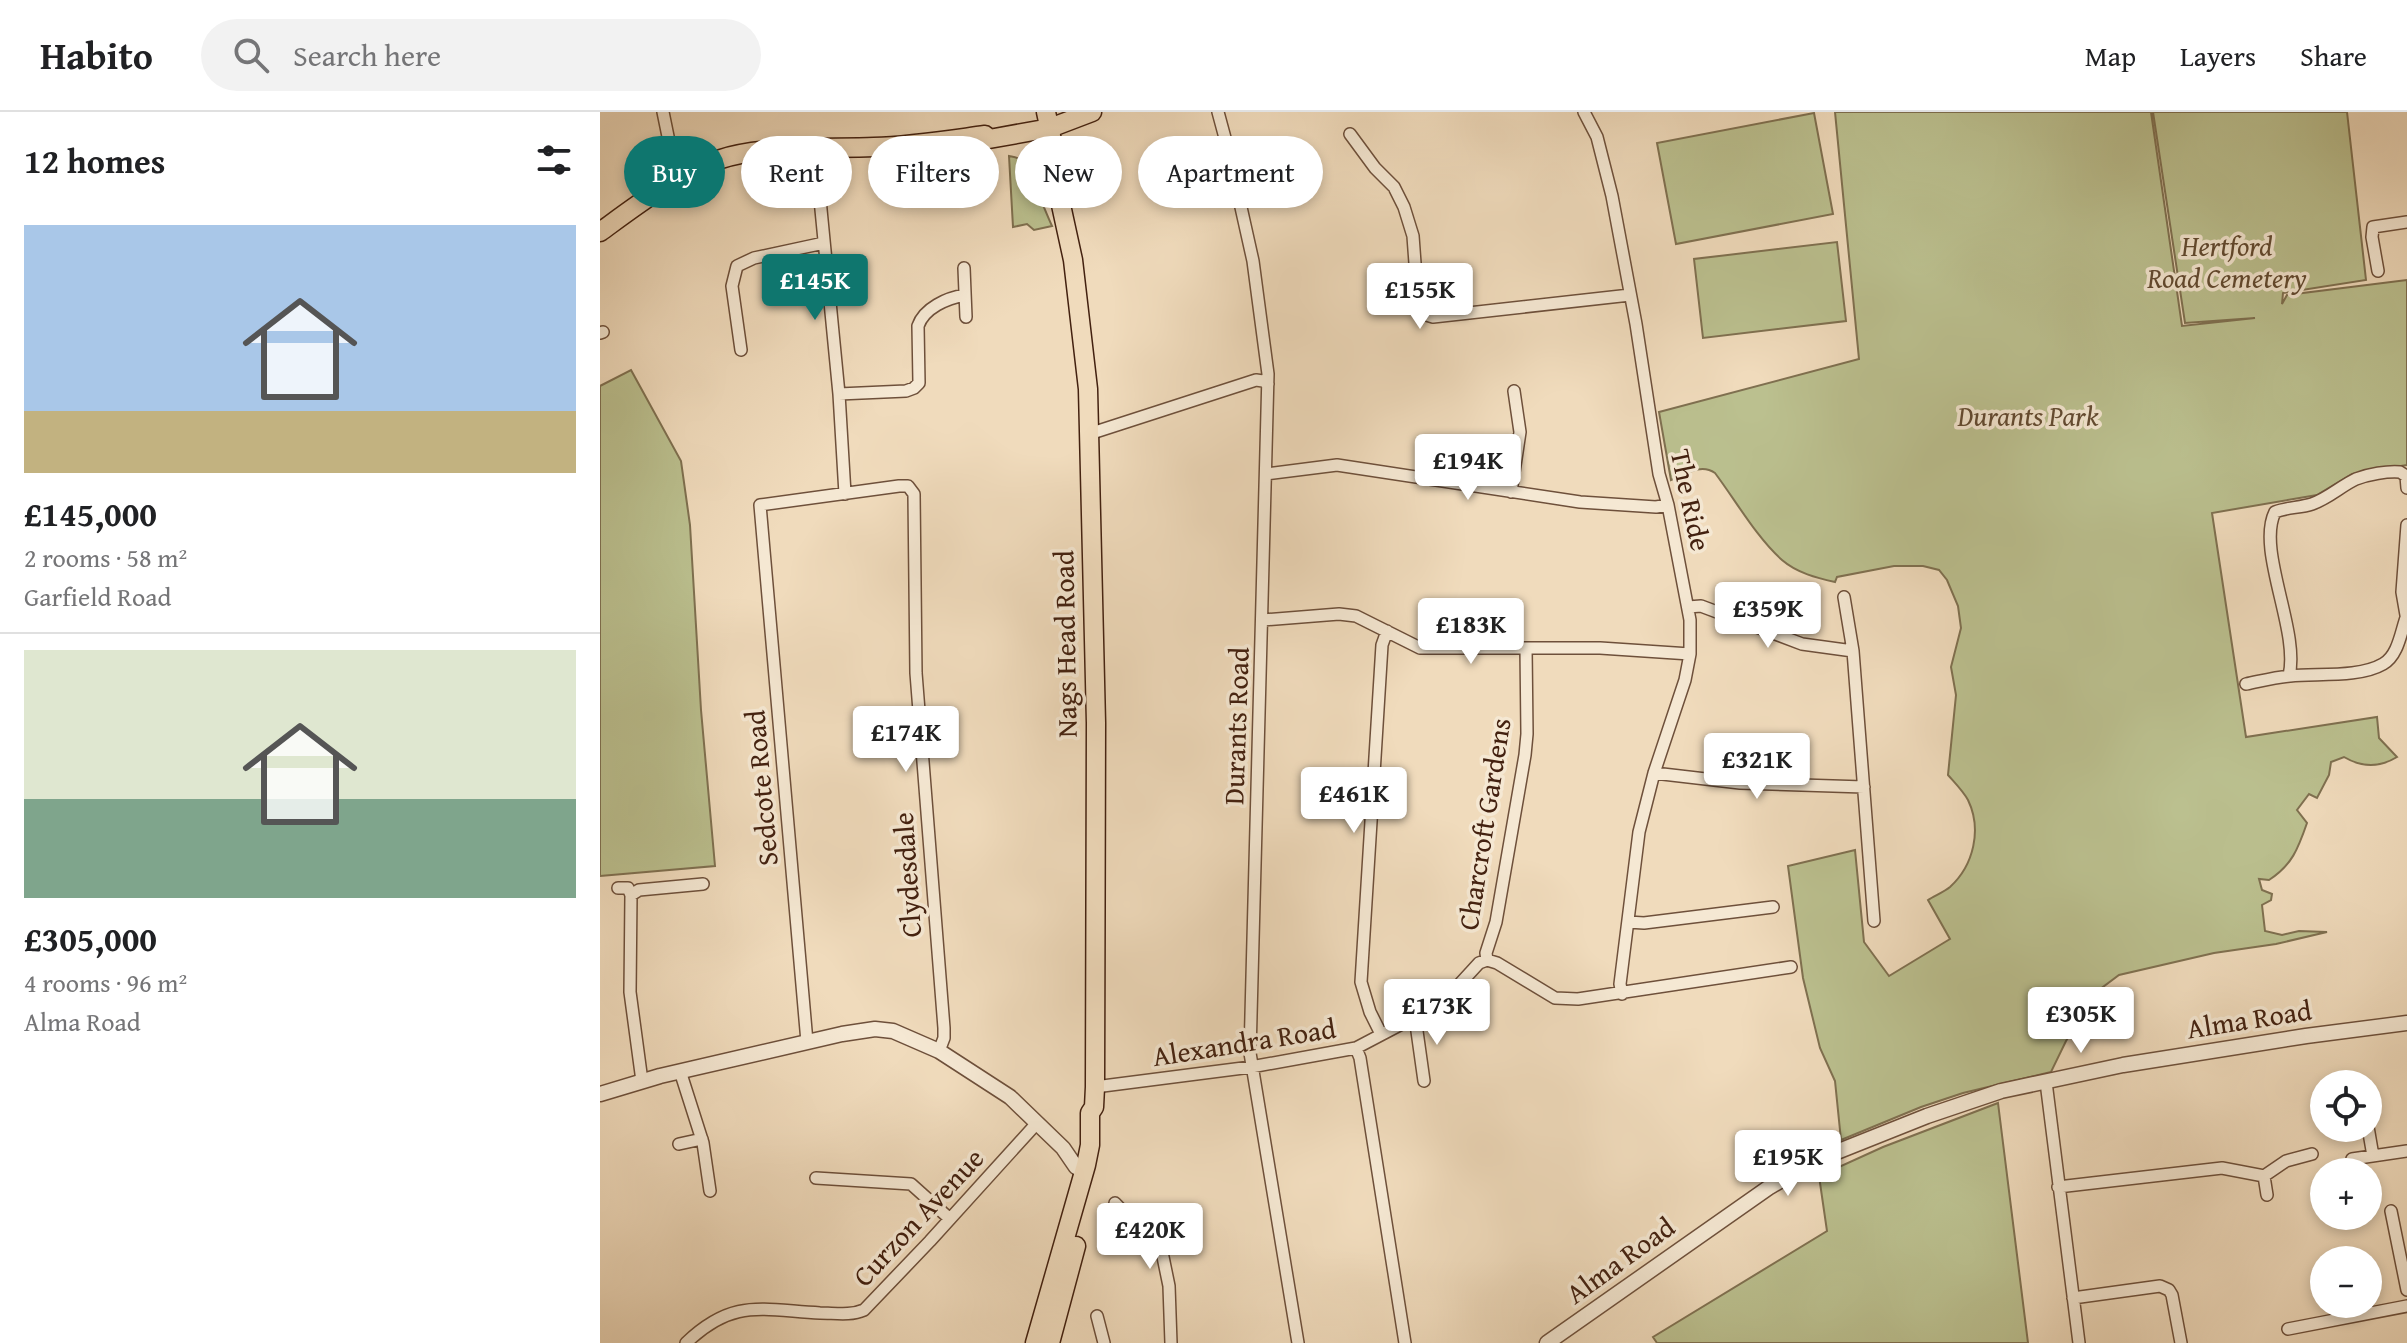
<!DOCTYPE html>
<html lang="en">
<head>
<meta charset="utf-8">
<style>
	:root { --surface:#fff; --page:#f2f2f2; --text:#202124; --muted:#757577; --line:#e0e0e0; --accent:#0f766e }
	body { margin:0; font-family:"Gentium Book Plus",serif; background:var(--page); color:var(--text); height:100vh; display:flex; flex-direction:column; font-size:30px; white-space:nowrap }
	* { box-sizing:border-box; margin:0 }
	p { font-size:26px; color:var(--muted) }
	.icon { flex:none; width:44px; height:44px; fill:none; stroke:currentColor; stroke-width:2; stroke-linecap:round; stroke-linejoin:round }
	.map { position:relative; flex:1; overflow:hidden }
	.panel { display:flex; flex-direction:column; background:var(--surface); width:600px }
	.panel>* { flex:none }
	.top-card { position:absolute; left:24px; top:24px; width:760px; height:72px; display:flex; gap:16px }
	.buttons { position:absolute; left:1710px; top:958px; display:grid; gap:16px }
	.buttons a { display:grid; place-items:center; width:72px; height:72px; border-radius:50%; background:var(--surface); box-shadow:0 4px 12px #0003; font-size:40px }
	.price { position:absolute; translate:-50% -68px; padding:0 18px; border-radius:8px; background:#fff; color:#222; font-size:26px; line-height:52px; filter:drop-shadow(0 2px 4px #0008) }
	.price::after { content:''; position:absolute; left:50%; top:48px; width:24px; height:18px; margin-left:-12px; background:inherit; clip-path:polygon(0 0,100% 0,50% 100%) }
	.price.current { background:var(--accent); color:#fff }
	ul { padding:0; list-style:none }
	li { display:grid; align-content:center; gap:16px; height:424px; padding:0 24px }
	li+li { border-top:2px solid var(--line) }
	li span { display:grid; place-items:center; height:248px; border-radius:0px; color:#555 }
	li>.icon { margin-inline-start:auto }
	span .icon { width:144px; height:144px; fill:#fffc; stroke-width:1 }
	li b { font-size:34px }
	h2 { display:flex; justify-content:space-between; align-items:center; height:96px; padding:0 24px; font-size:34px }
	.pill { padding:0 28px; border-radius:36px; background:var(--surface); box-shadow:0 4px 12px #0003; font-size:28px; line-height:72px }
	.pill.current { background:var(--accent); color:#fff }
	header { display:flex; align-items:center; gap:48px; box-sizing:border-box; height:112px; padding:0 40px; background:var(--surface); border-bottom:2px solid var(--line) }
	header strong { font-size:38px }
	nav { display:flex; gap:44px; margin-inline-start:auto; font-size:28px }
	.search { width:560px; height:72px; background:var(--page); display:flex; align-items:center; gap:20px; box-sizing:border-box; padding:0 28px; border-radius:44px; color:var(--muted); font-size:30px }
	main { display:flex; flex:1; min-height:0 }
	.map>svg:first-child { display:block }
	.green { fill:#bbc08f; stroke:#7f7050; stroke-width:2 }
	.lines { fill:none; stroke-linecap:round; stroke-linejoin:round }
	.minor-casing { stroke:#6e503b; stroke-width:14 }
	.tertiary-casing { stroke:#6e503b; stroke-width:17 }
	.primary-casing { stroke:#432110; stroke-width:21 }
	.minor { stroke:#f5e8d3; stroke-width:11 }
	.tertiary { stroke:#f5e8d3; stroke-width:14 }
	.primary { stroke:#f0dbbc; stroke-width:18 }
	.labels { text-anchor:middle; stroke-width:7; stroke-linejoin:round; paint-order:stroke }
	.park-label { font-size:28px; font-style:italic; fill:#614930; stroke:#f5e8d3 }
	.street-label { font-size:28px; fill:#432110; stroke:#f5e8d3 }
</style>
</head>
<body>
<header>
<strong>Habito</strong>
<div class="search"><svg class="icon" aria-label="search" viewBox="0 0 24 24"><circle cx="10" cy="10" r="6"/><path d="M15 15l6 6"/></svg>Search here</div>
<nav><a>Map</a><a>Layers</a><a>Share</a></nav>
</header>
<main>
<section class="panel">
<h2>12 homes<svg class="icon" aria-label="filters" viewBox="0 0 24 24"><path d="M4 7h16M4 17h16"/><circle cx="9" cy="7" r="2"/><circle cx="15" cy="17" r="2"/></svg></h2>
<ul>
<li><span style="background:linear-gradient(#a9c7e8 75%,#c2b280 0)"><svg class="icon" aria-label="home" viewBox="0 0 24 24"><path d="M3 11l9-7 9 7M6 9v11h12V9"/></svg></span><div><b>£145,000</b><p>2 rooms · 58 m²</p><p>Garfield Road</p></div></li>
<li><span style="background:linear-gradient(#dfe7d0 60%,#7fa58c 0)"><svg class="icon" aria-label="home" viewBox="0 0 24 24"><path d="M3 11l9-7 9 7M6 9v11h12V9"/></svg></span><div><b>£305,000</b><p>4 rooms · 96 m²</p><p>Alma Road</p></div></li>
</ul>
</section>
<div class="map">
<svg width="1807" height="1231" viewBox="0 0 1807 1231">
	<rect width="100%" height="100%" fill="#f0dbbc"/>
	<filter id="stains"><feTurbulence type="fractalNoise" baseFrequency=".0025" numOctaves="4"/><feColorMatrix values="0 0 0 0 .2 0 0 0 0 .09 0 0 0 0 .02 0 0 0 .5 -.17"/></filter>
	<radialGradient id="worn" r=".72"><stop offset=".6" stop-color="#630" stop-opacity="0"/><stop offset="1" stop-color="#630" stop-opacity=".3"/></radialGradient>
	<path class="green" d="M1235,0H1551L1582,214L1655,206L1585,211L1553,0H1747L1766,168L1683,181L1682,192L1687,183L1807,168V353L1752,362L1717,383L1612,401L1646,625L1777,605L1779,626L1797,645C1779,656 1761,655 1744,645L1731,650L1729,663L1717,686L1709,682L1697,698L1707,711C1698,737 1692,753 1669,768L1659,767L1662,778L1672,782L1671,788L1662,793L1665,819L1682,823L1699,819L1727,820L1676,832L1614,841L1519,863L1499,878L1466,929L1451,960L1363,981L1321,995L1241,1028L1235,969L1220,936L1203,866L1188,754L1255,738L1264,830L1289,864L1350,827L1328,788C1334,784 1344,780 1350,775C1374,753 1382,717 1368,688C1363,679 1355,671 1348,663L1356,583L1351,555L1361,516L1358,494L1347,468L1339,458L1323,454H1294L1237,465L1235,470C1217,466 1197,461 1182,448C1157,426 1136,389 1115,361C1101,351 1086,362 1071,368L1059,300L1259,247Z
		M1214,1L1233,102L1076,132L1057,31Z
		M409,44C414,45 417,45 421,48C428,53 446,102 452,114L434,118L427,112L413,115Z
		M1237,130L1246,209L1103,226L1094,147Z
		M31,258L81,349L90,413L101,598L115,754L0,764V274Z
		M1398,991L1428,1231H1057L1053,1225L1227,1119L1219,1064L1283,1035Z"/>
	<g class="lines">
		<defs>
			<path id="minor" d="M63,0L71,39L84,65
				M618,0L628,37L653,149L668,262L650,941L698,1231
				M984,0L997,25L1012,84L1036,212L1059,362L1068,393L1090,508V542L1085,568L1054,661L1039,720L1020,872L1022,882
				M750,22L775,56L794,75L804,95L813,124L818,192L823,202L833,205L1030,183
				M215,36L239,282L245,382
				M364,156L366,205
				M1778,159L1772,125L1773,115L1807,110
				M0,221L3,220
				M141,238L132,174L137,154L154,146L224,131
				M239,282L306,279L314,276L319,271L318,214C324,196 347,186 365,183
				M489,322L656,268L663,269L668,272
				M666,362L737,353L980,390L1056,395L1068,393
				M911,380L920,320L914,279
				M1244,485L1253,539L1274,809
				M1088,495L1101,494L1202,532L1253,539
				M1806,503L1802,480L1807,413
				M663,508L739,502L756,504L820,536H1000L1090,542
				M1689,564C1700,519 1656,438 1675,400C1687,395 1700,396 1712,392C1729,386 1741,374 1756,367C1769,362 1787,359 1800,360L1806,364L1807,376
				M1646,572C1661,569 1675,565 1690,564C1716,561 1759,566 1783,552C1799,543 1801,518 1807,503
				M1054,661L1140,671L1264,675
				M18,776H28L31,783L30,880L42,969
				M31,783L39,778L103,772
				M1028,810L1044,811L1173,795
				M887,848L886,841L896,810L925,643L927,622L926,536
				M815,905L824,969
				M781,922L770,900L761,870L782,533L787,519
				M207,930L160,393L299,374H308L314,382L316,561L344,916V926L339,939
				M756,936L760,946L805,1231
				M80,959L103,1031L110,1079
				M1446,970L1479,1231
				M495,975L651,955L756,936L815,905L842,887L857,875L879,851L887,848L897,851L955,886L978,887L1191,855
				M1768,1015L1773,1044
				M79,1032L102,1027
				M1752,1047L1807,1039
				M1664,1064L1667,1083
				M216,1066L311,1072L350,1107
				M1458,1075L1622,1056L1664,1064L1686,1049L1712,1042
				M515,1091L562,1140L569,1174L571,1231
				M1791,1099L1807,1178
				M1473,1186L1560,1174L1569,1178L1572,1183L1581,1231
				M497,1204L504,1231
				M1688,1217L1807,1194
				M86,1231C133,1186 161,1198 220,1201C235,1201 250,1204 264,1198L330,1129L437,1011"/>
			<path id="tertiary" d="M0,982L60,964L242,922L275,917L293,919L339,939L410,985L463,1036L476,1055L484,1059
				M947,1231L1168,1076L1214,1049L1327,1004L1401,979L1523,953L1706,924L1807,911"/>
			<path id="primary" d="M0,120C37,93 77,62 121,47C163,33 229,37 274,35C311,34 348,28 385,23L389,27L450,16L492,0
				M435,1231L486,1053L490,1033V1001L494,995L495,975L496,611L488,277L473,148L456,70L459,62L446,0
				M450,1231L476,1134"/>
		</defs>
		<use href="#minor" class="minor-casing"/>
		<use href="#tertiary" class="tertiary-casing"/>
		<use href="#primary" class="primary-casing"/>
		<use href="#minor" class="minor"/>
		<use href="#tertiary" class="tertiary"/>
		<use href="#primary" class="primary"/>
	</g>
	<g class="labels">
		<g class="park-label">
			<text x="1627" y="144">Hertford<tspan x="1627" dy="32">Road Cemetery</tspan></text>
			<text x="1428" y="314">Durants Park</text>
		</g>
		<g class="street-label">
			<text transform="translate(1091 388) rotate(78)" y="10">The Ride</text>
			<text transform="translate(465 532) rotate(-91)" y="10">Nags Head Road</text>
			<text transform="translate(636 614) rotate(-88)" y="10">Durants Road</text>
			<text transform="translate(161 676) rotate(-95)" y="10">Sedcote Road</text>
			<text transform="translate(884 712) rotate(-81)" y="10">Charcroft Gardens</text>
			<text transform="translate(307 763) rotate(-94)" y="10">Clydesdale</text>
			<text transform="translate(1649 907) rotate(-9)" y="10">Alma Road</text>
			<text transform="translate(644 930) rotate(-9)" y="10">Alexandra Road</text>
			<text transform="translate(318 1105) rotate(-47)" y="10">Curzon Avenue</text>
			<text transform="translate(1020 1148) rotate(-36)" y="10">Alma Road</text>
		</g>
	</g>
	<rect width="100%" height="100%" filter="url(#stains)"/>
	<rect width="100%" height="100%" fill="url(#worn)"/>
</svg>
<div class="buttons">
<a><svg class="icon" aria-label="locate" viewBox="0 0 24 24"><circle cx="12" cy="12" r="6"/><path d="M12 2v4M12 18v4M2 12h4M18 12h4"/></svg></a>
<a>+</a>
<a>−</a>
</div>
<b class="price current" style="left:215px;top:210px">£145K</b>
<b class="price" style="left:820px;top:219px">£155K</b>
<b class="price" style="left:868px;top:390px">£194K</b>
<b class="price" style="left:1168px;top:538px">£359K</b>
<b class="price" style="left:871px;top:554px">£183K</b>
<b class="price" style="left:306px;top:662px">£174K</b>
<b class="price" style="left:1157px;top:689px">£321K</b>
<b class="price" style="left:754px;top:723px">£461K</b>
<b class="price" style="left:837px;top:935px">£173K</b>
<b class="price" style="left:1481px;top:943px">£305K</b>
<b class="price" style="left:1188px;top:1086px">£195K</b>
<b class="price" style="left:550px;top:1159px">£420K</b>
<div class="top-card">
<a class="pill current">Buy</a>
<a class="pill">Rent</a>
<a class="pill">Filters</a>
<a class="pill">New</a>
<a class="pill">Apartment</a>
</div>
</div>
</main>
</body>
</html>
